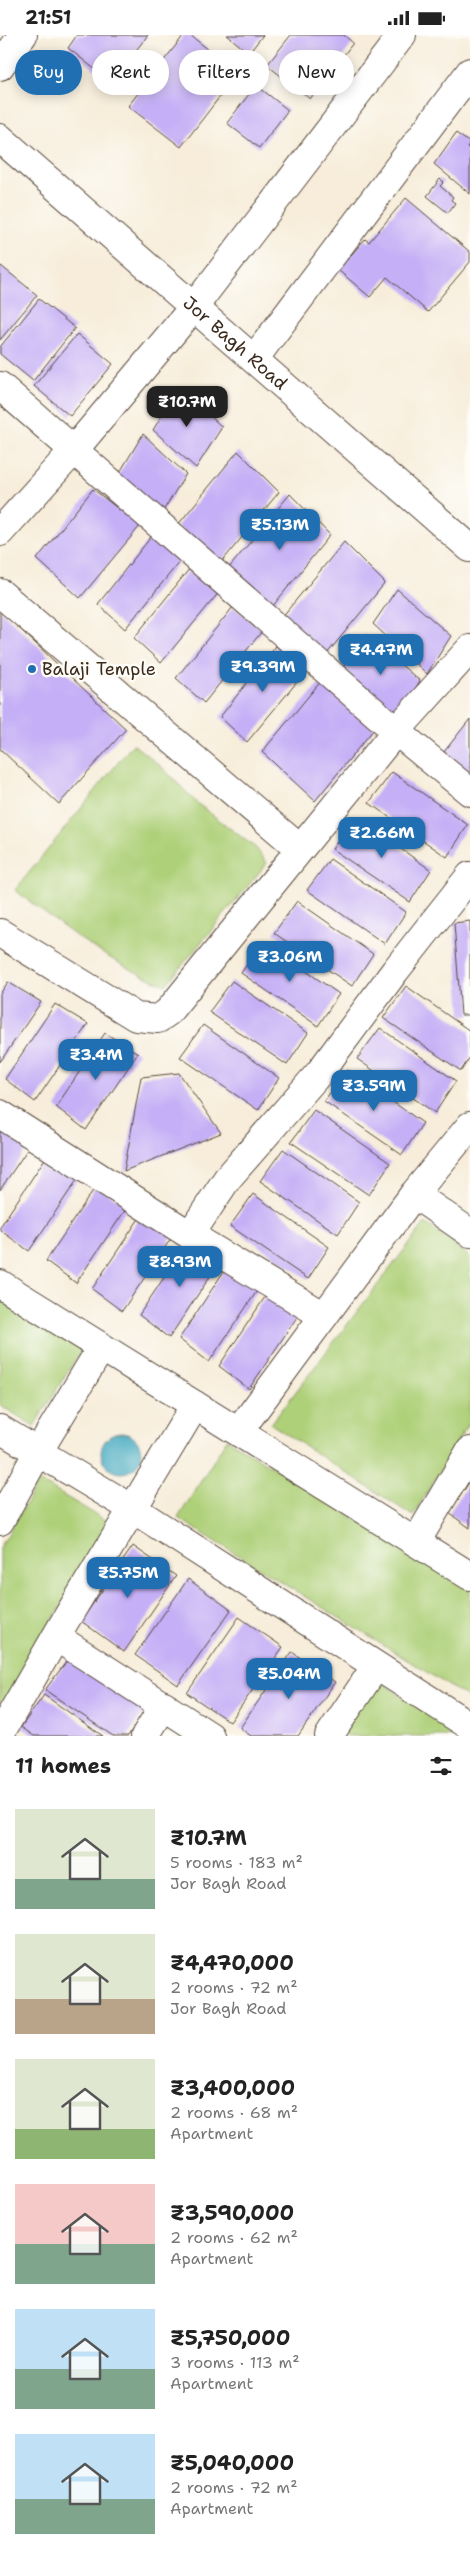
<!DOCTYPE html>
<html lang="en">
<head>
<meta charset="utf-8">
<style>
	:root { --surface:#fff; --page:#f6f6f6; --text:#222; --muted:#767676; --accent:#1f6fb2 }
	body { margin:0; font-family:"Shantell Sans",sans-serif; background:var(--page); color:var(--text); height:100vh; display:flex; flex-direction:column; font-size:19px; white-space:nowrap }
	* { box-sizing:border-box; margin:0 }
	p { font-size:16px; color:var(--muted) }
	.icon { flex:none; width:28px; height:28px; fill:none; stroke:currentColor; stroke-width:2; stroke-linecap:round; stroke-linejoin:round }
	.map { position:relative; height:1701px; overflow:hidden }
	.sheet { display:flex; flex-direction:column; background:var(--surface); flex:1 }
	.sheet>* { flex:none }
	.top-card { position:absolute; left:15px; top:15px; width:440px; height:45px; display:flex; gap:10px }
	.price { position:absolute; translate:-50% -42px; padding:0 11px; border-radius:10px; background:var(--accent); color:#fff; font-size:16px; line-height:32px; filter:drop-shadow(0 1px 2px #0008) }
	.price::after { content:''; position:absolute; left:50%; top:30px; width:15px; height:11px; margin-left:-8px; background:inherit; clip-path:polygon(0 0,100% 0,50% 100%) }
	.price.active { background:#222; color:#fff }
	ul { padding:0; list-style:none }
	li { display:flex; align-items:center; gap:15px; height:125px; padding:0 15px }
	li span { display:grid; place-items:center; flex:none; width:140px; height:100px; border-radius:0px; color:#555 }
	li>.icon { margin-inline-start:auto }
	span .icon { width:60px; height:60px; fill:#fffc; stroke-width:1 }
	li b { font-size:21px }
	h2 { display:flex; justify-content:space-between; align-items:center; height:60px; padding:0 15px; font-size:21px }
	.pill { padding:0 18px; border-radius:22px; background:var(--surface); box-shadow:0 2px 12px #0003; font-size:18px; line-height:45px }
	.pill.active { background:var(--accent); color:#fff }
	.status { display:flex; justify-content:space-between; align-items:center; height:35px; padding:0 25px; background:var(--surface); direction:ltr }
	.status svg { height:14px; fill:currentColor }
	.map>svg:first-child { display:block }
	.green { fill:#aed078; stroke:#747d4b }
	.water { fill:#40a8c0; stroke:#3e696f }
	.building { fill:#c5aff6 }
	.lines { fill:none; stroke-linecap:round; stroke-linejoin:round }
	.minor-casing { stroke:#57473a; stroke-width:30 }
	.minor { stroke:#fff; stroke-width:28 }
	.poi-dot { fill:#1f6fb2; stroke:#fdfcf7; stroke-width:2 }
	.labels { text-anchor:middle; stroke-width:5; stroke-linejoin:round; paint-order:stroke }
	.street-label { font-size:18px; fill:#3b2a1e; stroke:#fdfcf7 }
	.poi-label { font-size:18px; fill:#3b2a1e; stroke:#fdfcf7; text-anchor:start }
</style>
</head>
<body>
<div class="status"><b>21:51</b><svg viewBox="0 0 49 12"><path d="M0 12V9h3v3zM5 12V6h3v6zM10 12V3h3v9zM15 12V0h3v12zM26 1h20v11H26zM47 4h2v5h-2z"/></svg></div>
<div class="map">
<svg width="470" height="1701" viewBox="0 0 470 1701">
	<rect width="100%" height="100%" fill="#fdfcf7"/>
	<filter id="ink" filterUnits="userSpaceOnUse"><feTurbulence type="fractalNoise" baseFrequency=".02" numOctaves="2"/><feDisplacementMap in="SourceGraphic" scale="10" xChannelSelector="R" yChannelSelector="G"/><feConvolveMatrix kernelMatrix="1 2 1 2 8 2 1 2 1" color-interpolation-filters="sRGB"/></filter>
	<filter id="wash" filterUnits="userSpaceOnUse"><feTurbulence type="fractalNoise" baseFrequency=".0096" numOctaves="4" result="noise"/><feDisplacementMap in="SourceGraphic" scale="20" xChannelSelector="R" yChannelSelector="G"/><feGaussianBlur stdDeviation="1.12" result="paint"/><feColorMatrix in="noise" values="0 0 0 0 0 0 0 0 0 0 0 0 0 0 0 0 0 1.4 0 .05"/><feComposite in="paint" operator="in"/></filter>
	<g filter="url(#wash)">
		<rect width="100%" height="100%" fill="#f7edda"/>
		<path class="green" d="M133,709L163,733L198,769L256,813L267,828L166,950C111,930 61,891 15,855Z
			M425,1188L470,1222V1385L413,1481L271,1389Z
			M0,1261L83,1312L34,1391L0,1370Z
			M227,1404L470,1555V1664L178,1483Z
			M39,1446L110,1488L0,1674V1513Z
			M377,1644L456,1699L455,1701H340Z"/>
		<path class="water" d="M101 1418a20 20 0 1 1 40 0a20 20 0 1 1-40 0Z"/>
		<g id="blocks">
			<path class="building" d="M77,0H148L111,47L68,13Z
				M184,0H190L238,38L181,112L128,71Z
				M227,0H263L249,18Z
				M291,0H344L353,8L310,64L267,30Z
				M256,50L288,75L259,113L227,88Z
				M456,98L470,108L467,112L470,114V159L434,129Z
				M440,144L444,147L440,151L453,162L451,165L455,168L448,178L427,161Z
				M406,163L470,217V227L428,277L387,242L370,262L338,235L365,204L369,207Z
				M1,231L37,260L0,305V232Z
				M39,264L75,293L33,346L0,319V312Z
				M77,299L113,329L70,381L34,351Z
				M179,352L222,392L196,433L153,395Z
				M143,399L186,439L160,481L117,442Z
				M238,416L279,457L220,529L177,491Z
				M93,454L140,491L80,563L37,524Z
				M290,459L330,500L272,572L228,534Z
				M154,498L184,521L125,594L98,569Z
				M344,507L385,548L326,620L282,582Z
				M190,533L220,556L161,628L134,603Z
				M397,554L451,601L427,639L373,589Z
				M233,572L263,595L204,668L176,643Z
				M0,575L126,694L59,769L0,714Z
				M365,599L420,646L395,684L342,634Z
				M276,611L307,635L247,707L220,682Z
				M322,645L374,694L315,766L262,717Z
				M470,684V740L444,717Z
				M392,737L468,790L447,822L369,768Z
				M355,782L431,835L410,867L332,814Z
				M330,824L406,877L385,909L307,855Z
				M297,866L373,919L352,951L274,898Z
				M470,886V980H461L454,888Z
				M263,906L339,959L318,991L241,938Z
				M232,946L308,998L287,1030L209,977Z
				M8,947L41,967L0,1027V959Z
				M406,951L470,996V1022L461,1036L383,983Z
				M55,969L88,989L35,1067L5,1044Z
				M203,990L279,1043L258,1075L180,1022Z
				M380,993L456,1046L435,1078L357,1024Z
				M105,998L138,1018L86,1095L56,1072Z
				M347,1035L423,1088L402,1120L324,1066Z
				M179,1038L221,1098L124,1136L141,1042Z
				M314,1075L390,1128L369,1160L291,1107Z
				M0,1090L31,1109L0,1155Z
				M283,1114L359,1167L338,1199L260,1146Z
				M48,1119L81,1139L29,1216L0,1195V1192Z
				M96,1151L128,1171L76,1248L46,1226Z
				M253,1159L329,1212L308,1244L230,1191Z
				M142,1179L174,1199L122,1276L92,1254Z
				M189,1205L221,1225L169,1303L139,1280Z
				M228,1230L261,1250L209,1327L179,1304Z
				M269,1256L301,1276L249,1354L219,1331Z
				M470,1446V1493L449,1478Z
				M133,1511L176,1541L124,1617L81,1586Z
				M188,1544L231,1575L178,1650L135,1620Z
				M239,1582L283,1612L230,1687L187,1658Z
				M292,1617L335,1647L298,1701H251L240,1693Z
				M69,1623L144,1676L128,1701H113L45,1655Z
				M44,1660L103,1701H34L21,1692Z"/>
		</g>
	</g>
	<g filter="url(#ink)">
		<use href="#blocks" fill-opacity="0" stroke="#57473a" stroke-width="1"/>
		<g class="lines">
			<defs>
				<g id="minor">
					<path d="M0,31L23,0"/>
					<path id="s1" d="M0,103L470,513"/>
					<path d="M254,324L470,37"/>
					<path d="M0,351L396,696L470,757"/>
					<path d="M0,497L74,415L193,273L402,0"/>
					<path d="M0,558L299,813"/>
					<path d="M0,898L136,982L158,984L168,977L396,696L470,614"/>
					<path d="M0,1079L190,1200L324,1281"/>
					<path d="M414,1159L470,1198"/>
					<path d="M190,1200L227,1144L320,1037L395,936L470,841"/>
					<path d="M0,1249L470,1541"/>
					<path d="M0,1394L133,1474L470,1691"/>
					<path d="M239,1396L414,1159L470,1091"/>
					<path d="M0,1486L38,1417L101,1313"/>
					<path d="M416,1507L470,1416"/>
					<path d="M56,1602L210,1701"/>
					<path d="M0,1699L65,1586L195,1370"/>
					<path d="M145,1701L164,1670"/>
					<path d="M329,1701L376,1631"/>
				</g>
			</defs>
			<use href="#minor" class="minor-casing"/>
			<use href="#minor" class="minor"/>
		</g>
	</g>
	<circle class="poi-dot" cx="32" cy="634" r="5"/>
	<g class="labels">
		<g class="street-label">
			<text dy="6" stroke="none"><textPath href="#s1" startOffset="312">Jor Bagh Road</textPath></text>
		</g>
		<g class="poi-label">
			<text x="42" y="640">Balaji Temple</text>
		</g>
	</g>
</svg>
<b class="price active" style="left:187px;top:393px">₹10.7M</b>
<b class="price" style="left:280px;top:516px">₹5.13M</b>
<b class="price" style="left:381px;top:641px">₹4.47M</b>
<b class="price" style="left:263px;top:658px">₹9.39M</b>
<b class="price" style="left:382px;top:824px">₹2.66M</b>
<b class="price" style="left:290px;top:948px">₹3.06M</b>
<b class="price" style="left:96px;top:1046px">₹3.4M</b>
<b class="price" style="left:374px;top:1077px">₹3.59M</b>
<b class="price" style="left:180px;top:1253px">₹8.93M</b>
<b class="price" style="left:128px;top:1564px">₹5.75M</b>
<b class="price" style="left:289px;top:1665px">₹5.04M</b>
<div class="top-card">
<a class="pill active">Buy</a>
<a class="pill">Rent</a>
<a class="pill">Filters</a>
<a class="pill">New</a>
</div>
</div>
<section class="sheet">
<h2>11 homes<svg class="icon" aria-label="filters" viewBox="0 0 24 24"><path d="M4 7h16M4 17h16"/><circle cx="9" cy="7" r="2"/><circle cx="15" cy="17" r="2"/></svg></h2>
<ul>
<li><span style="background:linear-gradient(#dfe7d0 70%,#7fa58c 0)"><svg class="icon" aria-label="home" viewBox="0 0 24 24"><path d="M3 11l9-7 9 7M6 9v11h12V9"/></svg></span><div><b>₹10.7M</b><p>5 rooms · 183 m²</p><p>Jor Bagh Road</p></div></li>
<li><span style="background:linear-gradient(#dfe7d0 65%,#b9a48a 0)"><svg class="icon" aria-label="home" viewBox="0 0 24 24"><path d="M3 11l9-7 9 7M6 9v11h12V9"/></svg></span><div><b>₹4,470,000</b><p>2 rooms · 72 m²</p><p>Jor Bagh Road</p></div></li>
<li><span style="background:linear-gradient(#dfe7d0 70%,#8fb573 0)"><svg class="icon" aria-label="home" viewBox="0 0 24 24"><path d="M3 11l9-7 9 7M6 9v11h12V9"/></svg></span><div><b>₹3,400,000</b><p>2 rooms · 68 m²</p><p>Apartment</p></div></li>
<li><span style="background:linear-gradient(#f6c9c9 60%,#7fa58c 0)"><svg class="icon" aria-label="home" viewBox="0 0 24 24"><path d="M3 11l9-7 9 7M6 9v11h12V9"/></svg></span><div><b>₹3,590,000</b><p>2 rooms · 62 m²</p><p>Apartment</p></div></li>
<li><span style="background:linear-gradient(#bfe0f5 60%,#7fa58c 0)"><svg class="icon" aria-label="home" viewBox="0 0 24 24"><path d="M3 11l9-7 9 7M6 9v11h12V9"/></svg></span><div><b>₹5,750,000</b><p>3 rooms · 113 m²</p><p>Apartment</p></div></li>
<li><span style="background:linear-gradient(#bfe0f5 65%,#7fa58c 0)"><svg class="icon" aria-label="home" viewBox="0 0 24 24"><path d="M3 11l9-7 9 7M6 9v11h12V9"/></svg></span><div><b>₹5,040,000</b><p>2 rooms · 72 m²</p><p>Apartment</p></div></li>
</ul>
</section>
</body>
</html>
